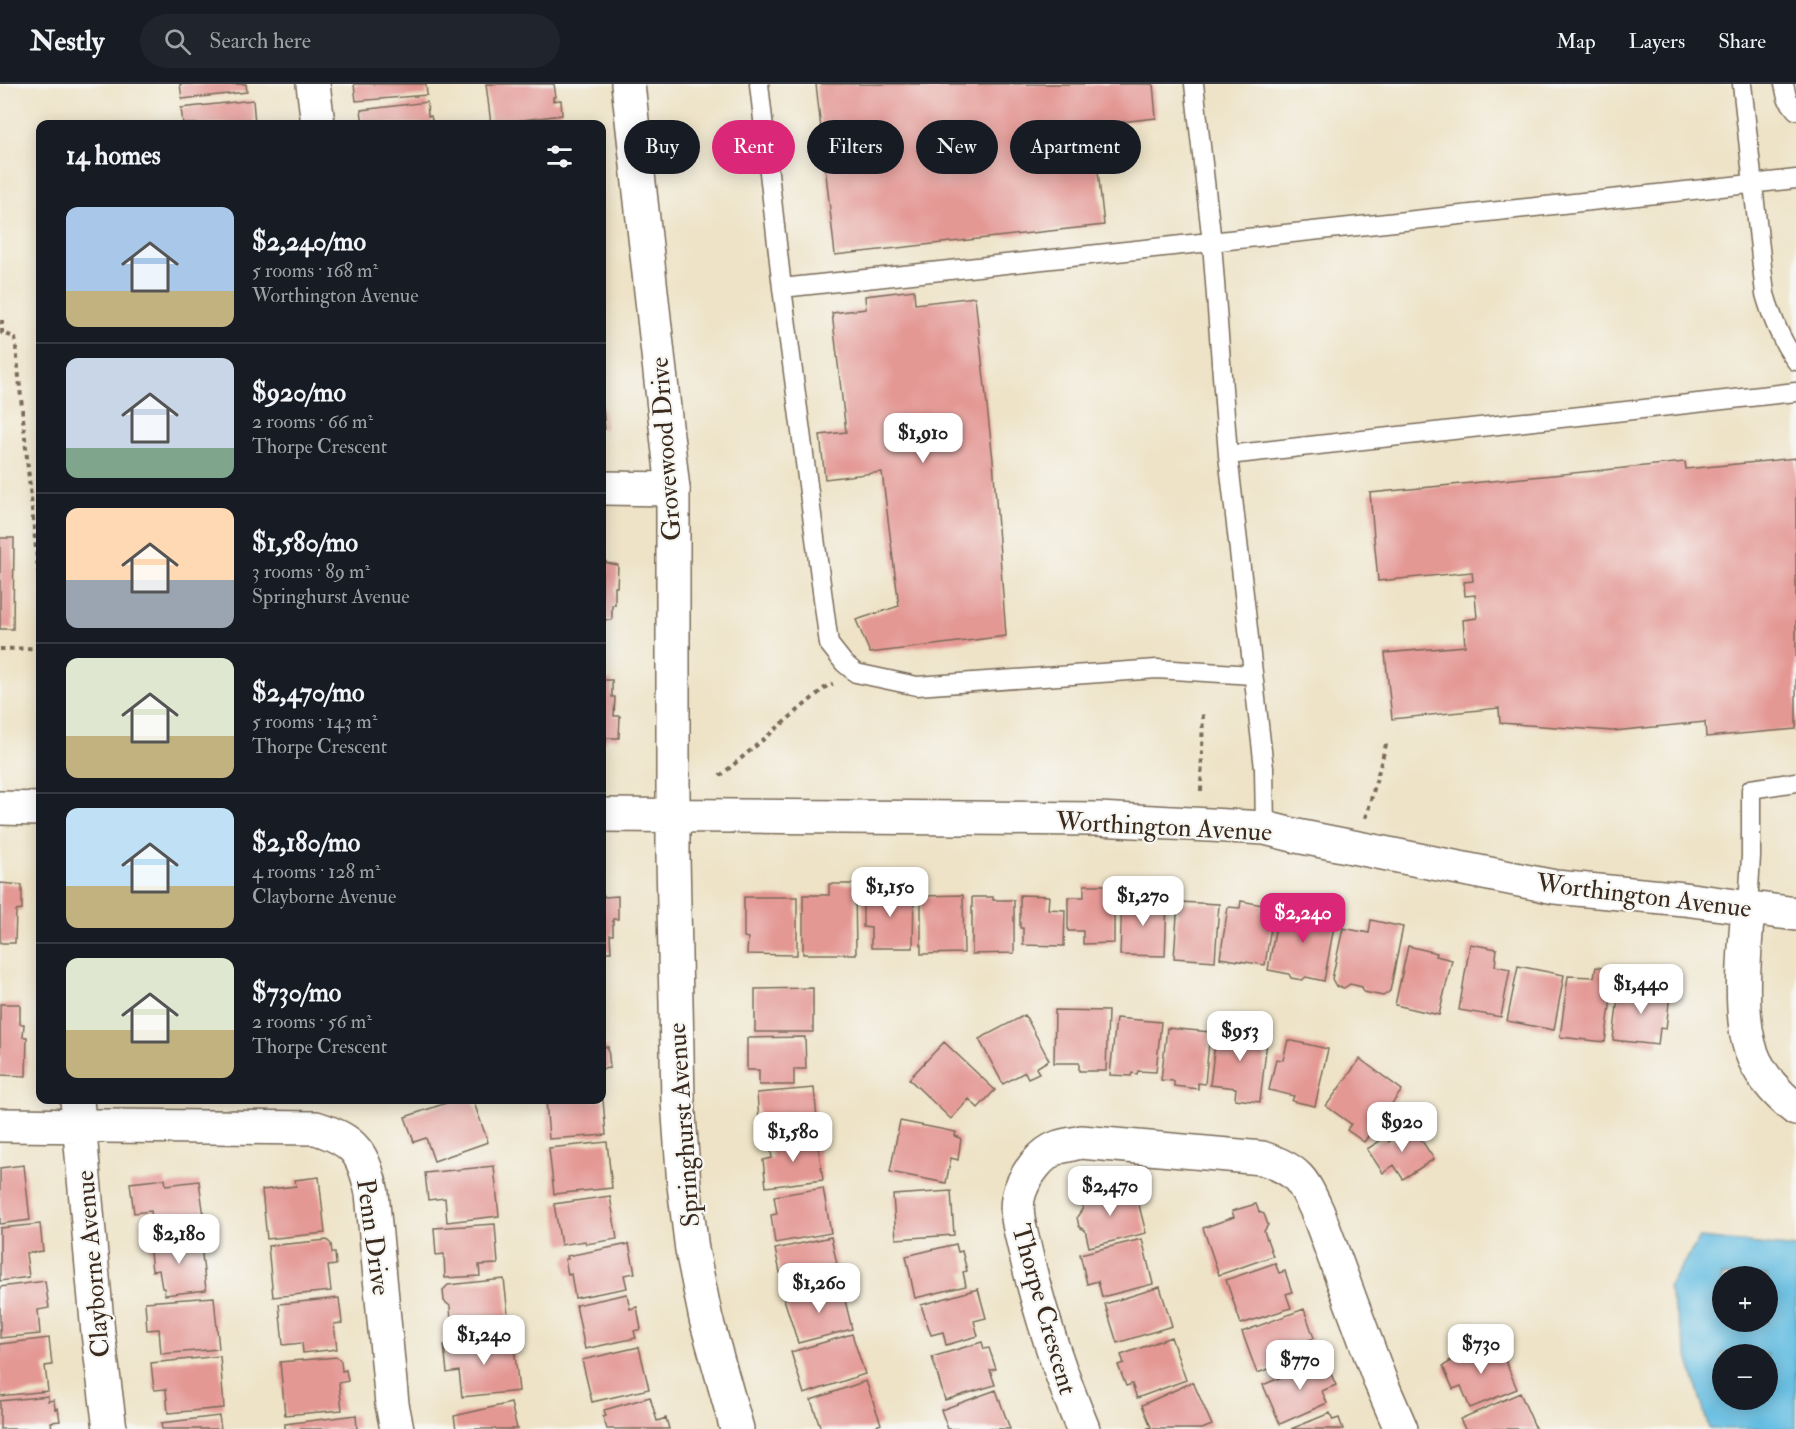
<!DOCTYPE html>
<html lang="en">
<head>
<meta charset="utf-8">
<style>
	:root { --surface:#171b24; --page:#20242c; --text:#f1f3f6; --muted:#9ea1a6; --line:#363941; --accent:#db2777 }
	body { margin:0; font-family:"IM FELL Double Pica",serif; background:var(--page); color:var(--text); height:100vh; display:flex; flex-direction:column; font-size:22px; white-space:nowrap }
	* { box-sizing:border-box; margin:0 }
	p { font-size:20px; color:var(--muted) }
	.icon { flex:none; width:33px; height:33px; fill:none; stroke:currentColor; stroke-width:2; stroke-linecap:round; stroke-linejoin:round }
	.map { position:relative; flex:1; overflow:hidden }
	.panel { position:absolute; left:36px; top:36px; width:570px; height:984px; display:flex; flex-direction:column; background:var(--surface); border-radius:12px; box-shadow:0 3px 15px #0003 }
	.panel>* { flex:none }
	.top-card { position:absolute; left:624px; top:36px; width:570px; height:54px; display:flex; gap:12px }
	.controls { position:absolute; left:1712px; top:1182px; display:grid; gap:12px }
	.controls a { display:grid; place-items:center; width:66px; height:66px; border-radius:50%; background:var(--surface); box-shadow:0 3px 15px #0003; font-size:30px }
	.price { position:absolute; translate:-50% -51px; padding:0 14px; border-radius:12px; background:#fff; color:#222; font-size:20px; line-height:39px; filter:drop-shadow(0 2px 3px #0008) }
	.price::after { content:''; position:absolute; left:50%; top:36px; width:18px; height:14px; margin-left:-9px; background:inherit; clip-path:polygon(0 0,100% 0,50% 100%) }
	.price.active { background:var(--accent); color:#fff }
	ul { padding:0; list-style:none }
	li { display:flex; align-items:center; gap:18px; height:150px; padding:0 30px }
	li+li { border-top:2px solid var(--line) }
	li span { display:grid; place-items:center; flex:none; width:168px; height:120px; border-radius:12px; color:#555 }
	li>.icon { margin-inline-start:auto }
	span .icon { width:72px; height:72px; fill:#fffc; stroke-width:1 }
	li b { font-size:26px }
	h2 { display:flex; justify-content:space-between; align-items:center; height:72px; padding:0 30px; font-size:26px }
	.pill { padding:0 21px; border-radius:27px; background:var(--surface); box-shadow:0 3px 15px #0003; font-size:21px; line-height:54px }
	.pill.active { background:var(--accent); color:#fff }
	header { display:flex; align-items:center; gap:36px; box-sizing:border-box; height:84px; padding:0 30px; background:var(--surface); border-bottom:2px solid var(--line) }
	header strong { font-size:28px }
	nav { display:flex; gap:33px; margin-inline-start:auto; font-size:21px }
	.search { width:420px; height:54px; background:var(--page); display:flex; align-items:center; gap:15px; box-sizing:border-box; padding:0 21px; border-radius:33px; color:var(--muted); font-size:22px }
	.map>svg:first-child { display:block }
	.water { fill:#65bee2; stroke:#507480; stroke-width:1.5; fill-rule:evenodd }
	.building { fill:#e49894 }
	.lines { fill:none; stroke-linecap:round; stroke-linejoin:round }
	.lane-casing { stroke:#7a6b59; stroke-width:21 }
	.street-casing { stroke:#7a6b59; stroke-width:36 }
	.secondary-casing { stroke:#7a6b59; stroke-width:36 }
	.path { stroke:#7a6b59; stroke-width:4; stroke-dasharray:4.5 4.5; stroke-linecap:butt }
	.lane { stroke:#fff; stroke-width:18 }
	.street { stroke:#fff; stroke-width:33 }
	.secondary { stroke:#fff; stroke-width:33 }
	.labels { text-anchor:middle; stroke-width:4.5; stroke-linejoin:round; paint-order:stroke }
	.street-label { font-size:26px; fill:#3b2a1e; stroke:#f6f6f2 }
</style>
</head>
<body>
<header>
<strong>Nestly</strong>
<div class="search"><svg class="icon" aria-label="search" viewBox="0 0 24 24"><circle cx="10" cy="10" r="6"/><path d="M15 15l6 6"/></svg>Search here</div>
<nav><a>Map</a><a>Layers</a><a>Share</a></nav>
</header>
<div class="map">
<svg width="1796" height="1345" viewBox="0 0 1796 1345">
	<rect width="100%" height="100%" fill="#f6f6f2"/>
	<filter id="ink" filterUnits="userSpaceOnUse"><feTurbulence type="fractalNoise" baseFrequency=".0167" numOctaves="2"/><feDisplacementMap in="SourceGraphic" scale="12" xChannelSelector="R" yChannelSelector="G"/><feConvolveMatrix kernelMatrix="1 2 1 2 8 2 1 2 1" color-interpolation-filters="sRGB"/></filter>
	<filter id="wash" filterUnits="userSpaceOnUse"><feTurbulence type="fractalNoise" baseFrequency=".008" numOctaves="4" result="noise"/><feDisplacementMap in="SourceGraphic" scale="24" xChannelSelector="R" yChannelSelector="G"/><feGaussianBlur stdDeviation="1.35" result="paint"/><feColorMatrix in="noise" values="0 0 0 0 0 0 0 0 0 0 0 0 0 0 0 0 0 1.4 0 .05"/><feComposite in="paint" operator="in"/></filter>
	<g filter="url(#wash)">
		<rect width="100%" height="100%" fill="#eee3c7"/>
		<path class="water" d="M1700,1154L1796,1164V1345H1709L1668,1203ZM1722,1192H1767V1238H1722ZM1722,1270H1767V1316H1722Z"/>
		<g id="blocks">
			<path class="building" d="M180,0H246L247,8L182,15Z
				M354,0H426L427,11L356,17Z
				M486,0H554L556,13H553V17L561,16L562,31L491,40Z
				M816,0H1153L1156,34L1093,41L1104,141L835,171Z
				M253,16L255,40H183L181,24Z
				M427,18L428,32H431L433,40H363L361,26Z
				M914,206L915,220L975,213L993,376L1006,552L870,569L856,536L899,522L882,388L825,395L820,351L846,348L832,229L866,225L865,212Z
				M602,324H603L605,345H602Z
				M1796,374V645L1706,653L1705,638L1613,647L1500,639L1499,624L1392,635L1385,569L1465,562L1463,536L1477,534L1475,511L1465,512L1464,498L1473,497L1472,488L1378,497L1370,409L1685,378L1686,385Z
				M0,454H14L13,545H0Z
				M602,473L607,479L618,481L617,503H615V521H612V536H602Z
				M602,596H612V613H615L614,632H620L619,654H606V658H602Z
				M0,799L22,801V826L16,827L15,859H0Z
				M829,800H855L856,870H803V811H829Z
				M1084,801H1114V859L1083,860V847H1068V813H1084Z
				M889,803H914L913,864H871V844L863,843V810H889Z
				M602,809L605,813L618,812V835H613V851H610L611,868H602Z
				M963,811L964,869L921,870V812Z
				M1020,811L1049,812L1048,825L1065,826L1064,862L1023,861V844H1020Z
				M1122,812L1143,813V816L1167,817L1165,872L1120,871Z
				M744,813H797V871L747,870L748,854L744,853Z
				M972,813H993V816H1014V869L972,870Z
				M1241,817L1263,821L1261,828L1273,829L1265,881L1220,874L1228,823L1240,824Z
				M1178,818L1219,820L1215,877L1174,874Z
				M1307,821L1337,826L1324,897L1306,893L1302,896L1291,894L1289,890L1268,886L1278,830L1304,835Z
				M1371,836L1403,843L1390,907L1383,912L1364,908L1362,903L1350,900L1344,904L1336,902L1332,895L1343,844L1369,849Z
				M1470,860L1497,865L1495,882L1510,885L1501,933L1459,926Z
				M1408,862L1437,869L1436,872L1452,876L1439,931L1395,921Z
				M1518,882L1564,891L1554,946L1507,937Z
				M1596,883L1615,886L1605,958L1560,953L1568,892L1594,893Z
				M1644,902L1664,904V910H1670L1666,945L1660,944L1658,961L1613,956L1619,904L1643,906Z
				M813,904V948H755V905Z
				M0,920H20V940H24L23,953H27L26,992L0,991Z
				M1055,926L1108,927L1106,987H1079V979H1054Z
				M1025,931L1049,976L1036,984L1039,989L1028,994L1025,988L1003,1000L979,955Z
				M1116,934L1161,938L1156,988L1138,987L1137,990L1132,989L1131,992L1110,991Z
				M1217,943L1268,948L1260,1018L1235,1015L1236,1004L1210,1001Z
				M1167,944L1210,948L1205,1000L1198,999V1005L1174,1002V997L1161,996Z
				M805,953L806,985H794V1001H759V986H747V954Z
				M1288,956L1328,965L1315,1022L1292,1017L1294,1012L1269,1006L1276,975L1283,976Z
				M944,958L995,1006L978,1024L969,1015L951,1035L909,995Z
				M602,963H608L610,984L602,985Z
				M1360,975L1402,1006L1364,1058L1347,1046L1351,1040L1326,1022Z
				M814,1004L818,1045L760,1050L757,1009Z
				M455,1016H473L488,1058L434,1077L426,1054L414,1058L405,1033Z
				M546,1016H603L606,1051L549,1055Z
				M900,1037L956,1048L955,1052L961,1054L958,1076L951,1074L946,1099L890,1088Z
				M1412,1042L1434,1075L1403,1095L1394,1081L1383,1089L1367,1065L1386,1053L1389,1058Z
				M817,1054L823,1096L766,1103L763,1076L772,1074L770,1060Z
				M607,1058L612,1104L554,1110L549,1064Z
				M24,1081L30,1136L0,1140V1084Z
				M494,1082L499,1132L447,1138L445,1114L428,1116L425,1089Z
				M319,1093L325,1149L267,1155L262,1106L296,1102L295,1096Z
				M165,1095L166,1101L199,1097L206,1147L154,1153L151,1127L134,1129L130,1099Z
				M823,1104L831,1149L775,1159L771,1131L777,1130L774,1112Z
				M1135,1105L1146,1149L1089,1163L1085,1146L1079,1143L1077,1133L1083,1124L1080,1111L1101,1106L1103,1113Z
				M951,1107L954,1151L896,1155L893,1111Z
				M610,1112L617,1155L586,1160L585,1157L561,1161L554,1120Z
				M1256,1120L1259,1128L1264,1130L1268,1141L1264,1147L1273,1172L1219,1191L1203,1144L1234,1133L1232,1127Z
				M40,1140L43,1167L26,1169L29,1193L0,1197V1144Z
				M495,1140L498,1180L479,1181L480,1192L445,1194L444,1170L436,1171L434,1144Z
				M200,1153L206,1206L165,1211L164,1204H162L159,1186L152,1187L149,1159Z
				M831,1153L840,1194L784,1207L775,1165Z
				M1142,1155L1153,1200L1102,1213L1098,1197L1087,1200L1080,1170Z
				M327,1156L331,1160L332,1169H335L336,1181L328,1182L331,1207L273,1213L268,1162Z
				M629,1160L635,1189L624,1191L627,1204L575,1214L571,1190L568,1191L565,1175H568L567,1172Z
				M956,1160L958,1168L962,1167L967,1187L963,1188L966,1202L915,1214L906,1172Z
				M1275,1179L1279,1189L1285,1187L1292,1208L1286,1210L1291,1224L1241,1240L1226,1196Z
				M504,1195L510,1248L452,1255L450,1222L444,1217L443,1206L448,1201Z
				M45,1197L49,1224L38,1226L40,1250L0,1254V1203Z
				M841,1200L852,1245L798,1259L784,1215Z
				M1160,1203L1172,1242L1117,1259L1105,1220Z
				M978,1205L986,1234L974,1237L978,1252L946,1261L943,1248L931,1251L921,1221Z
				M627,1210L630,1225L637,1223L641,1245L634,1247L636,1254L585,1265L576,1221Z
				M214,1213L219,1265L161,1270L159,1245L147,1246L145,1218Z
				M339,1214L342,1239L334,1240L337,1265L303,1269L302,1259L283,1261L279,1220Z
				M1304,1225L1314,1254L1302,1259L1306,1272L1257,1289L1242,1248Z
				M852,1250L865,1290L804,1310L791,1268Z
				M513,1253L519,1307L462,1313L459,1287L447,1289L444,1261Z
				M1171,1253L1186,1296L1137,1314L1132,1300L1126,1302L1118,1281L1124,1279L1121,1271Z
				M49,1254L52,1281L45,1282L48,1307L0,1312V1260Z
				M1497,1257L1517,1305L1470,1324L1461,1302L1453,1305L1443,1282L1450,1278L1449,1277Z
				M982,1258L984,1265L989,1264L996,1285L990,1286L995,1301L945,1316L932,1273Z
				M639,1263L649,1305L592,1318L582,1276Z
				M220,1272L224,1324L168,1329L166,1305L154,1306L151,1279Z
				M337,1273L341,1277L342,1287L346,1286L348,1297L339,1299L342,1326L285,1331L280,1278Z
				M1324,1275L1336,1301L1322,1307L1327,1319L1280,1340L1263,1301Z
				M866,1297L881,1340L868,1345H821L811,1316Z
				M1193,1298L1212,1341L1202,1345H1146L1151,1343L1142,1321Z
				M996,1306L1010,1345H948L941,1326Z
				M1520,1309L1536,1345H1465L1460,1335Z
				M48,1312V1317L54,1316L55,1325L58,1324L60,1337L51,1338L52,1345H0V1317Z
				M650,1313L657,1337L666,1334L669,1345H607L603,1333L606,1332L604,1326Z
				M511,1319L517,1345H456L454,1332Z
				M1330,1329L1333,1336L1339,1334L1343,1345H1291Z
				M356,1331L357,1345H285V1340Z
				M219,1332L221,1345H162L161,1339Z"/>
		</g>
	</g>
	<g filter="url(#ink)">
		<use href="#blocks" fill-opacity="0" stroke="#7a6b59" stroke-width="1.5"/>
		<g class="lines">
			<defs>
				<path id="lane" d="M759,0L782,204L829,560L844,579L856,589L917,602L1157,585L1253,591
					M1194,0L1212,159L1228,371L1264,684L1265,744
					M1742,0L1765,210C1772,234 1781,257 1796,277
					M1784,0L1787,14L1796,26
					M782,204L1796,95
					M1228,371L1796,308
					M1748,823L1751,772V705L1796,698"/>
				<path id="street" d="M313,0L318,40
					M602,404L673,405
					M77,1016L98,1249L110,1345
					M0,1041L316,1044C356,1057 363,1069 372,1109L392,1320L397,1345
					M1083,1345C1059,1287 1039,1227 1025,1166C1021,1147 1013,1126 1020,1107C1026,1090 1041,1069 1059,1063C1066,1061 1074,1060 1081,1058L1262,1074C1299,1086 1303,1096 1318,1129L1381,1299L1401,1345"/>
				<path id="secondary" d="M628,0L673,405V773L678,1017L684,1101L692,1166L706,1235L737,1345
					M0,724L40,725
					M602,731L1098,735L1265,744L1297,752L1555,803L1684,815L1796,830
					M1748,823C1745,865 1738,927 1751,967C1759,990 1777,1010 1796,1025"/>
			</defs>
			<use href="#lane" class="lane-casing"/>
			<use href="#street" class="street-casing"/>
			<use href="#secondary" class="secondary-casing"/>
			<path class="path" d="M2,236V249L15,253L40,505
				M0,565L40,564
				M720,692L827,602L833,600
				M1201,707L1203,627
				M1366,734L1387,657"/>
			<use href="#lane" class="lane"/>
			<use href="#street" class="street"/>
			<use href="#secondary" class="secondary"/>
		</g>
	</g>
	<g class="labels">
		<g class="street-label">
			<text transform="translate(665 365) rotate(-94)" y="9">Grovewood Drive</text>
			<text transform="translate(1164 742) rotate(3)" y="9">Worthington Avenue</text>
			<text transform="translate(1644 811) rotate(7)" y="9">Worthington Avenue</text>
			<text transform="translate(683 1041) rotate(-94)" y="9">Springhurst Avenue</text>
			<text transform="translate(374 1153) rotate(82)" y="9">Penn Drive</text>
			<text transform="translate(92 1180) rotate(-95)" y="9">Clayborne Avenue</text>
			<text transform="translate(1045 1225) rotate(74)" y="9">Thorpe Crescent</text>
		</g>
	</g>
</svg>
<div class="controls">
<a>+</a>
<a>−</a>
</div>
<b class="price" style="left:923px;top:380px">$1,910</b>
<b class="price" style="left:890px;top:834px">$1,150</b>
<b class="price" style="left:1143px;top:843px">$1,270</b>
<b class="price active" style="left:1303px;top:860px">$2,240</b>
<b class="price" style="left:1641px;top:931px">$1,440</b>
<b class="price" style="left:1240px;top:978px">$953</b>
<b class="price" style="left:1402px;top:1069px">$920</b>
<b class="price" style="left:793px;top:1079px">$1,580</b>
<b class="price" style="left:1110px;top:1133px">$2,470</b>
<b class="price" style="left:179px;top:1181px">$2,180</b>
<b class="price" style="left:819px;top:1230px">$1,260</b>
<b class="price" style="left:484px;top:1282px">$1,240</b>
<b class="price" style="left:1481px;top:1291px">$730</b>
<b class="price" style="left:1300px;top:1307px">$770</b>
<div class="top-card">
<a class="pill">Buy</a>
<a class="pill active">Rent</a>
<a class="pill">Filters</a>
<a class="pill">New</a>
<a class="pill">Apartment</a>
</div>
<section class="panel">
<h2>14 homes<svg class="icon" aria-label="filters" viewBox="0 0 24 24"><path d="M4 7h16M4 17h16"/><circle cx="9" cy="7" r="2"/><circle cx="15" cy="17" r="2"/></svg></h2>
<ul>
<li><span style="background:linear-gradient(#a9c7e8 70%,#c2b280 0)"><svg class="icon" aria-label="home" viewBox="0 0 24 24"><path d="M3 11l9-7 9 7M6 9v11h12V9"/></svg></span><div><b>$2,240/mo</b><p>5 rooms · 168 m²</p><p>Worthington Avenue</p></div></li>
<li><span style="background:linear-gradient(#c9d6e8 75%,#7fa58c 0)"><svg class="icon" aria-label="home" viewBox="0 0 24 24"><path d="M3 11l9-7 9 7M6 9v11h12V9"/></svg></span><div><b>$920/mo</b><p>2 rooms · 66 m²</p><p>Thorpe Crescent</p></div></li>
<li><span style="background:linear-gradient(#ffd9b3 60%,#9aa5b1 0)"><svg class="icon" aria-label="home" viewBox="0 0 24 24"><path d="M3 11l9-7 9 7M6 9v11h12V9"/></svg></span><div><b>$1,580/mo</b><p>3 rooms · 89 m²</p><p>Springhurst Avenue</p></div></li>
<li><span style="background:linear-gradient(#dfe7d0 65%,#c2b280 0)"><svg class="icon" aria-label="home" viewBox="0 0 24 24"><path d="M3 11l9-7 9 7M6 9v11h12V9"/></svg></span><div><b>$2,470/mo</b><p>5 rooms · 143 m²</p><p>Thorpe Crescent</p></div></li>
<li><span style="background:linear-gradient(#bfe0f5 65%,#c2b280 0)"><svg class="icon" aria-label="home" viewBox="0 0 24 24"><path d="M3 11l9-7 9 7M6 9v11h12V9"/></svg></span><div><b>$2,180/mo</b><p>4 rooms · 128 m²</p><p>Clayborne Avenue</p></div></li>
<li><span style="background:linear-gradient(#dfe7d0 60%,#c2b280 0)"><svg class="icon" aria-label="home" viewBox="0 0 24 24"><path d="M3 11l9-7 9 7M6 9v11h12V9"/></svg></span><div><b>$730/mo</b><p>2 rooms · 56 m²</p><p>Thorpe Crescent</p></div></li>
</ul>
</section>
</div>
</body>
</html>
